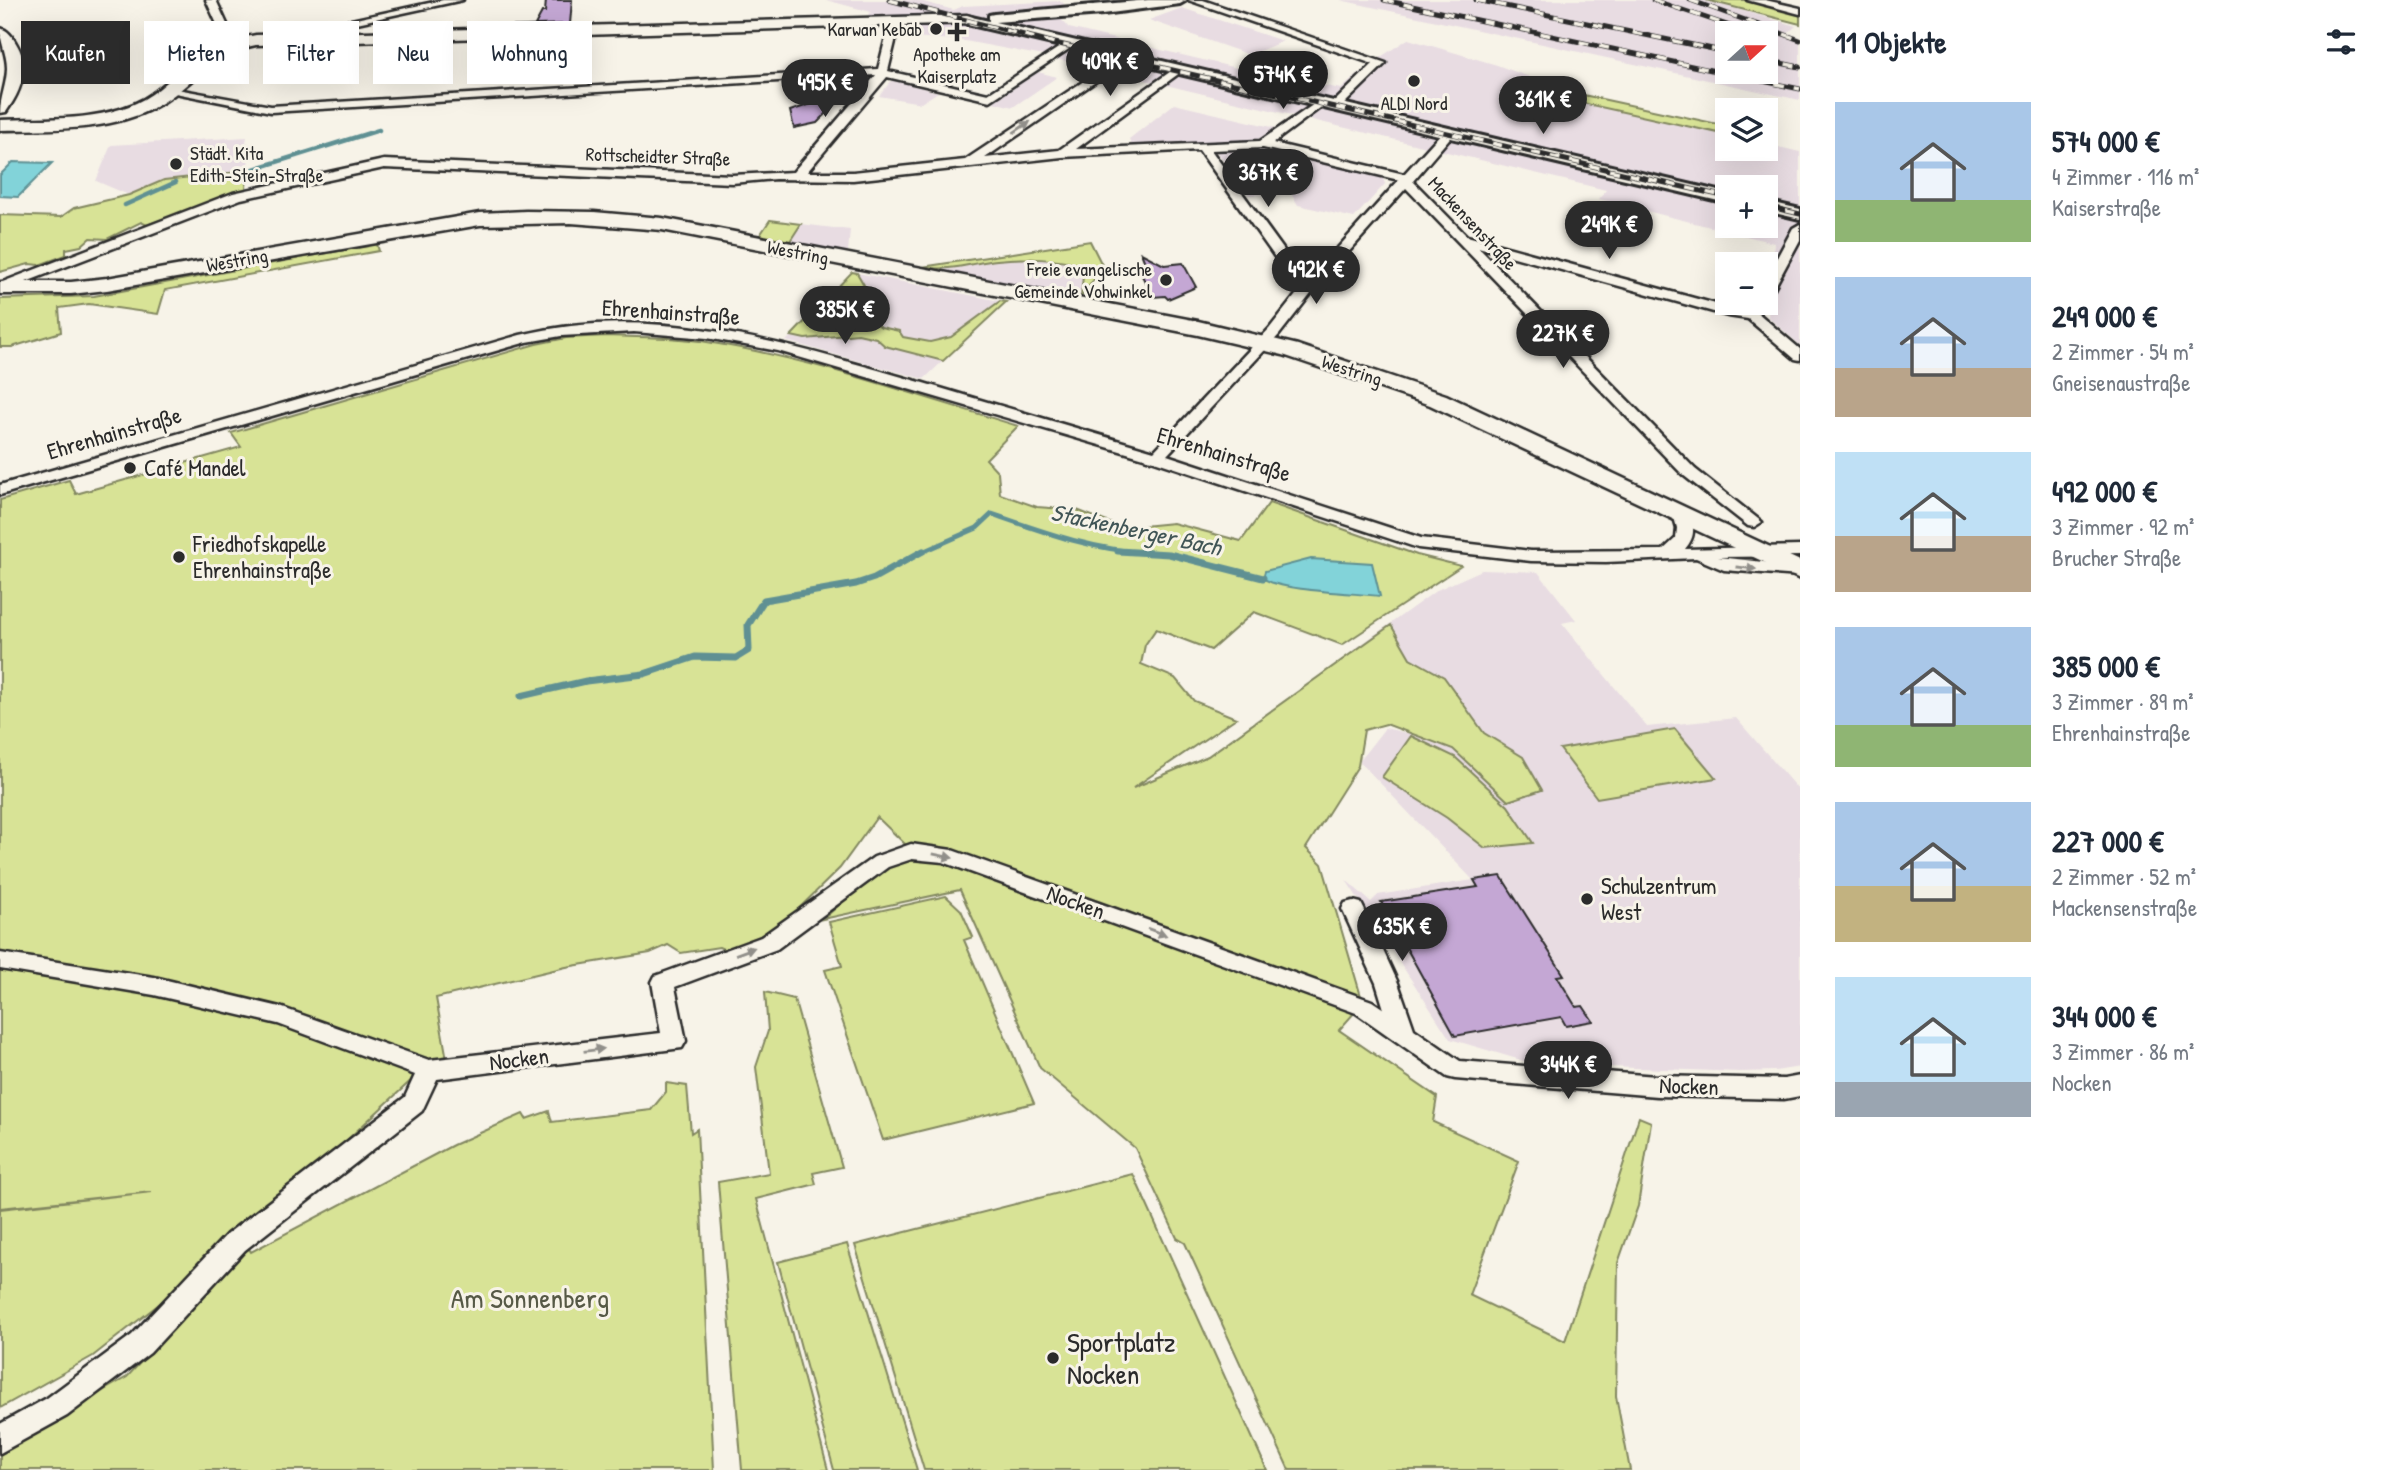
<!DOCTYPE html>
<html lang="de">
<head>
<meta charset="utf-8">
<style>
	:root { --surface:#fff; --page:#f6f6f7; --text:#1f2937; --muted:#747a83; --accent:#2b2b2b }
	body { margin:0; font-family:"Patrick Hand",sans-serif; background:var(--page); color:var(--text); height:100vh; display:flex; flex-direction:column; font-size:26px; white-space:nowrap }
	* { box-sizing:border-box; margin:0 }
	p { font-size:23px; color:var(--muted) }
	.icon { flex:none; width:38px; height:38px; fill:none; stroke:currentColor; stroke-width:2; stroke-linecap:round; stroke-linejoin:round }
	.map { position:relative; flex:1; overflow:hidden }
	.panel { display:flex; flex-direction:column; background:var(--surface); width:595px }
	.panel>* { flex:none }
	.top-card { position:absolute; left:21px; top:21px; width:665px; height:63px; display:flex; gap:14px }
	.needle { width:46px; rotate:69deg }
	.controls { position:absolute; left:1715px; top:21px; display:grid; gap:14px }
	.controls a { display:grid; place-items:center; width:63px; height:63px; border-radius:0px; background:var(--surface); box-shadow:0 7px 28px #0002; font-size:35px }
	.price { position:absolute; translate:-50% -60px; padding:0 16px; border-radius:24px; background:var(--accent); color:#fff; font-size:23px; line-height:46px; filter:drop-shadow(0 2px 4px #0008) }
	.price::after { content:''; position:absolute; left:50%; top:42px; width:21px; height:16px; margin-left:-10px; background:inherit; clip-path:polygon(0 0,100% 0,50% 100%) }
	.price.active { background:#222; color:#fff }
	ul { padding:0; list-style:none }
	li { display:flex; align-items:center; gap:21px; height:175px; padding:0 35px }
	li span { display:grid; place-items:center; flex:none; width:196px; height:140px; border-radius:0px; color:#555 }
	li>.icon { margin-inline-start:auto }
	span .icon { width:84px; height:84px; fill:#fffc; stroke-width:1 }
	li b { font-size:30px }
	h2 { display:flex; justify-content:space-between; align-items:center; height:84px; padding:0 35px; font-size:30px }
	.tag { padding:0 24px; border-radius:0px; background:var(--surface); box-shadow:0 7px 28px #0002; font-size:24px; line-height:63px }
	.tag.active { background:var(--accent); color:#fff }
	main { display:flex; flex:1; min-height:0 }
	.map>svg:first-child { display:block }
	.built { fill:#e8dce2; fill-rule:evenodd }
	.green { fill:#d8e396; stroke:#828760; stroke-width:2 }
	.water { fill:#82d3d9; stroke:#5f9093; stroke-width:2 }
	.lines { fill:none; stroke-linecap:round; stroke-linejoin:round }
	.stream-far2 { stroke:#5f9093; stroke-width:4.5 }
	.stream-far1 { stroke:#5f9093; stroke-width:5 }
	.stream { stroke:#5f9093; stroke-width:7 }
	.building { fill:#c4a7d4; stroke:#2b2b2b; stroke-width:2 }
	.minor-casing { stroke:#2b2b2b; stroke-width:5 }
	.secondary-casing { stroke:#2b2b2b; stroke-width:6 }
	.primary-casing { stroke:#2b2b2b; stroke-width:5 }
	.minor { fill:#f7f3e8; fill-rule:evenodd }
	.secondary { fill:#f7f3e8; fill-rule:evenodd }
	.primary { fill:#f7f3e8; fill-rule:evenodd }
	.rail-casing { stroke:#2b2b2b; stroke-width:5 }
	.rail { stroke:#f7f3e8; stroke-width:3.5; stroke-dasharray:10; stroke-linecap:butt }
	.oneway { fill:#918f8a }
	.poi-dot { fill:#2b2b2b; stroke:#f7f3e8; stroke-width:2.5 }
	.labels { text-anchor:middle; stroke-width:6; stroke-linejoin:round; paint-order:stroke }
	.far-poi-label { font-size:19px; fill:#2b2b2b; stroke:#f7f3e8; text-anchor:end }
	.far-street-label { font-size:19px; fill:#2b2b2b; stroke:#f7f3e8 }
	.street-label { font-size:23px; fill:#2b2b2b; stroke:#f7f3e8 }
	.poi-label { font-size:23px; fill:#2b2b2b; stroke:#f7f3e8; text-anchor:start }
	.water-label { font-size:24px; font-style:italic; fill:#415556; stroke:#f7f3e8 }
	.near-park-label { font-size:28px; fill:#565946; stroke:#f7f3e8 }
	.near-poi-label { font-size:28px; fill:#2b2b2b; stroke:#f7f3e8; text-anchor:start }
</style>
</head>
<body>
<main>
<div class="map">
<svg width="1800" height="1470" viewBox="0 0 1800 1470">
	<rect width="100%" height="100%" fill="#f7f3e8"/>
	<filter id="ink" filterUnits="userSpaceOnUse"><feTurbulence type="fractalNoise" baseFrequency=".0143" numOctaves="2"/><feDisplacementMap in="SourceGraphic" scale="14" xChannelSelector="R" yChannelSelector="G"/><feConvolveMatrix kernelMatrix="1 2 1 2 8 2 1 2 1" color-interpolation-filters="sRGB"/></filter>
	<g filter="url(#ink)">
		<path class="built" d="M826,0H916L954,10L963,6L1061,1L1077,17L1061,19L1069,28L1253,72L1341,89L1370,64L1408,39L1497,65L1554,86L1547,95L1727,135V149H1766V144L1800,152V345L1768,317L1774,243L1599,199L1606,190L1044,56L965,41L901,36L906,26L902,16L866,17L871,12ZM1727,187H1766V226H1727Z
			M1340,0H1706L1796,26L1788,33L1800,37V100ZM1727,33H1766V72H1727Z
			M1182,8L1283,41L1250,55L1149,20Z
			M1038,72L1057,77L1013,107L993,102Z
			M892,80L938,92L921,103L879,96Z
			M1174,104L1276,128L1252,143L1132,146L1129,139Z
			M247,137L246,142L251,145L247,171L164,180L129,195L96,181L111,145Z
			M1259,150L1377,176L1383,178L1385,184L1354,218L1298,205L1290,192L1249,195L1217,152Z
			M801,224L850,230L848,252L790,241Z
			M1044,258L1085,265L1081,297L941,270L998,260Z
			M857,273L1000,301L951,337L930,342L902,337L899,331L881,327L856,306L855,288L864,285Z
			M858,334L876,338L885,346L943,361L924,379L786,341L791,336L805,339Z
			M1482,570L1538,572L1576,620L1562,623L1647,727L1736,718L1800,792V1067L1775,1071L1740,1072L1534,1064L1450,1039L1346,880L1371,902L1378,895L1473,880L1359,761L1385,728L1487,752L1352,651L1437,590Z"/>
		<path class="green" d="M1706,0H1748L1800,13V24Z
			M1554,86L1574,93L1727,126V135L1546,95Z
			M247,171L246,189L147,225L141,222L107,239L90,238L81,246L66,249V255L39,265L29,264L0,272V215L61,217L74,208L129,195L164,180Z
			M770,220L801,224L790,241L760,235Z
			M1090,241L1103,267L1081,297L1084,265C1055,260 1027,256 997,260C971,263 949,272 922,267Z
			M377,244L379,251L165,290L158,314L89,304L59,308L61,332L12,347H0V299L94,296Z
			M852,272L857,273L864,285L855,288L856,307L881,327L899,331L903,337L930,342L951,337L1000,301L1006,302L943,361L885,346L876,338L858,334L805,339L791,336Z
			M606,336C642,337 678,337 713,343C817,360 918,396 1018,426L986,459L998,472L1000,494L1037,507L1077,510L1122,528L1173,523L1241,541L1269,503L1417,555L1461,566L1342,645L1254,612L1211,650L1156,629L1145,645L1141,664L1175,678L1194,701L1236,718L1133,788L1208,756L1391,625L1410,658L1444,677L1484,733L1523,757L1542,790L1508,801L1453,749L1386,724L1364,730L1358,766L1306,848L1322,864L1363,1003L1339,1030L1437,1097L1433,1122L1519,1161L1469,1295L1565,1341L1639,1117L1651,1122L1638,1206L1618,1263L1616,1396L1630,1470H1289L1185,1243L1177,1238L1135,1148L1040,1068L960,890L823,919L907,846L877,817L840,868L781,926L728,951L719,947L681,953L668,945L650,953L566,967L436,998L448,1065L176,984L0,953V500L69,480L76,494L241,447L231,433L536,344L566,338Z
			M1675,729L1716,778L1597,798L1560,749Z
			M1411,736L1455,757L1508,806L1533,843L1485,848L1447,818L1382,777Z
			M946,896L961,910L973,937L964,940L1034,1103L883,1140L825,970L842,966L829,922Z
			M0,966L153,992L279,1022L416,1076L229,1249L93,1356L0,1408V1209L152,1192L0,1208Z
			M765,992L794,999L842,1167L813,1173L816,1184L756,1199L828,1470H742L718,1182L769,1173L756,1067L768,1031Z
			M666,1083L687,1086L691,1133L697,1129L714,1470H0V1447L29,1433L127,1377L248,1247L251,1252L453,1145L523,1114L526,1119L549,1111L552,1122L651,1110L666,1092Z
			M1133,1174L1267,1470H924L855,1245Z
			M847,1244L917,1470H834L778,1262Z"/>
		<path class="water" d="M13,162L52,163L18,197L0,196V175Z
			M1311,559L1372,563L1380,596C1355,593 1278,591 1263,578L1265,571Z"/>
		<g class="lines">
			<path class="stream-far2" d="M254,169L379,130
				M190,179L219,177
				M125,205L176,182"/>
			<path class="stream-far1" d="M920,553L977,528L992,514C1044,532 1093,550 1148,553"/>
			<path class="stream" d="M1118,551L1169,554L1263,578
				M521,696L586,681L644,674L695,657L736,658L749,650L748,625L764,600L856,584L874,578L923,551"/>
		</g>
		<path class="building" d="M546,0H572L570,24L535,25L542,12H545Z
			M569,38L567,56L551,57L549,66L516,67L517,63H506L512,40Z
			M848,92L817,123L794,128L790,111Z
			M1141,253L1164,265L1183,263L1196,287L1168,299L1165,296L1153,297L1137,266L1146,265Z
			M1501,876L1564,975L1557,976L1576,1007L1583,1006L1593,1021L1566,1026L1561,1017L1455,1036L1381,902L1478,887L1474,880Z"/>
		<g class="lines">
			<defs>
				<path id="minor" d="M206,0H216L237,46L236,48L227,46Z
					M443,0H463L260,44L255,41Z
					M1188,0H1203L1386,63L1339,109H1331V105L1373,64Z
					M1747,0H1765L1800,8V14Z
					M895,18L900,21L888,71L988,94L1066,43L1075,45L990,101L887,77L807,172H853L965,160L1123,55L1128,58L1127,60L985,158L1059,150L1177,67L1181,68V72L1076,149L1260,141L1320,100L1326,103L1324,105L1273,143L1404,174L1444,130L1448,129L1454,133L1413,181L1467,236L1734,309L1757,312L1800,349V360L1795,359L1748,319L1728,316L1478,247L1695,469L1762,522L1754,527L1748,526L1683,475L1406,188L1311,294L1279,335L1167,455L1421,538L1531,551L1663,550L1676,538L1677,528L1673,514L1681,509L1689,514C1695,528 1695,537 1685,549L1800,546V556L1718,557L1800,566V576L1724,570L1696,558L1606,562L1531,561L1418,548L1151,460L778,351L707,338L634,332L561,336L527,342L0,495V485L520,335C655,302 791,345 920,382C998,405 1076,428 1154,451L1269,329L1299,291L1199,150L1062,157L853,180L775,179L732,183L384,168L241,199L0,292V283L233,193L384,160L732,175L793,172L876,75L271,112L170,92L166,91V87L271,106L878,69L890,21ZM1263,148L1399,180L1307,282L1211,150Z
					M1800,224V240L1773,290L1766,294V278L1793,228Z
					M911,844L952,850L1372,1001L1384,1009L1376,983L1342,909L1345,903L1353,901L1361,903L1364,909L1398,983L1414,1029L1460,1061L1657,1076L1784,1079L1800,1076V1096L1784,1099L1657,1096L1455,1079L1447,1077L1356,1013L943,862L912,859L888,867L777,949L675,987L686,1041L682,1048L437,1079L422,1111L245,1250L150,1353L67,1416L0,1453V1424L47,1398L132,1335L227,1234L405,1097L415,1075L278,1024L154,995L0,969V953L154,977L280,1007L429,1060L661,1033L652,982L655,976L761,937L874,857Z"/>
				<path id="secondary" d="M1148,0H1187L1180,4L1103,14L995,22L1727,193V203L967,24L960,20L967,16L989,21V15L994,14Z
					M1766,201L1800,209V219L1766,211Z"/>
				<path id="primary" d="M967,15L973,17L975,20L973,23L256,45C205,55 195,86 155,107C110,132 50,129 0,130V120C46,118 103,122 144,99C165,87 180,68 200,55C216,43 236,39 256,35Z
					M0,28C8,30 12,36 16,43C31,67 21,91 6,112L0,113C0,97 7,84 7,68C7,54 0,42 0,28Z
					M526,211L594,212L662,218L1198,321L1298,345L1446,395L1800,561V579L1430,405L1283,355L1198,335L662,230L571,223L480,225L107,290L71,294H0V282H71L107,278L480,213Z"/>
			</defs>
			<use href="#minor" class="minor-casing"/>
			<use href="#secondary" class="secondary-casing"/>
			<use href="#primary" class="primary-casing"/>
			<use href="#minor" class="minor"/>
			<use href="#secondary" class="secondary"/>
			<use href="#primary" class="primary"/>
			<defs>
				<path id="rail" d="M889,0L1055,43L1727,197
					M1384,0L1800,89
					M1476,0L1727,52
					M1653,0L1742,30
					M1690,0L1800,40
					M1766,60L1800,67
					M1766,206L1800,214"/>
			</defs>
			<use href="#rail" class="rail-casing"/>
			<use href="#rail" class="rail"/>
		</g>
		<defs><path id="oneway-solid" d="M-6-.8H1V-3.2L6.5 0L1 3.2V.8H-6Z" transform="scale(1.75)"/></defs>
		<g class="oneway">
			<use href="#oneway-solid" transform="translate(1022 127) rotate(-34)"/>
			<use href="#oneway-solid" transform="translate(1746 568) rotate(6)"/>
			<use href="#oneway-solid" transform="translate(943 856) rotate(12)"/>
			<use href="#oneway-solid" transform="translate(1157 932) rotate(20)"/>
			<use href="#oneway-solid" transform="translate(745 951) rotate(-20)"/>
			<use href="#oneway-solid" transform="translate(594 1050) rotate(-7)"/>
		</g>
	</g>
	<g class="poi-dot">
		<circle cx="936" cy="29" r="7"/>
		<path d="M953.5 21.5h7v7h7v7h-7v7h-7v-7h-7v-7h7z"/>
		<circle cx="1414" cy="81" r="7"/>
		<circle cx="176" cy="164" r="7"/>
		<circle cx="1166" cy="280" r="7"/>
		<circle cx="130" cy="468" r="7"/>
		<circle cx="179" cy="557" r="7"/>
		<circle cx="1587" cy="899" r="7"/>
		<circle cx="1053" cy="1358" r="7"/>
	</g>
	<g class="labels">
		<g class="far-poi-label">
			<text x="922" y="36">Karwan Kebab</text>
			<text x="957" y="61" text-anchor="middle">Apotheke am<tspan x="957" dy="22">Kaiserplatz</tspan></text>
			<text x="1414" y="110" text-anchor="middle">ALDI Nord</text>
			<text x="190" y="160" text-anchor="start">Städt. Kita<tspan x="190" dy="22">Edith-Stein-Straße</tspan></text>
			<text x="1152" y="276">Freie evangelische<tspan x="1152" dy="22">Gemeinde Vohwinkel</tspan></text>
		</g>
		<g class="far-street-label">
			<text transform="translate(658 156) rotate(2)" y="7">Rottscheidter Straße</text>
			<text transform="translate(1473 223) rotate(47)" y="7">Mackensenstraße</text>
			<text transform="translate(798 252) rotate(11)" y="7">Westring</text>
			<text transform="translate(237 260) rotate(-10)" y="7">Westring</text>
			<text transform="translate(1352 370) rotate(18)" y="7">Westring</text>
		</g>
		<g class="street-label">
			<text transform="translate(671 312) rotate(4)" y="8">Ehrenhainstraße</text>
			<text transform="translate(114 433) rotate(-16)" y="8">Ehrenhainstraße</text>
			<text transform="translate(1224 454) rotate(17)" y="8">Ehrenhainstraße</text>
			<text transform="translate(1076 902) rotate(20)" y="8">Nocken</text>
			<text transform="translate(519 1059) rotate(-7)" y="8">Nocken</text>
			<text transform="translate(1689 1086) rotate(2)" y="8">Nocken</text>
		</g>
		<g class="poi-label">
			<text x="144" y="476">Café Mandel</text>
			<text x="193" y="552">Friedhofskapelle<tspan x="193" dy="26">Ehrenhainstraße</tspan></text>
			<text x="1601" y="894">Schulzentrum<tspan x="1601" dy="26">West</tspan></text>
		</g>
		<g class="water-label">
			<text transform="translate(1136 530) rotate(12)" y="8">Stackenberger Bach</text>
		</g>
		<g class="near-park-label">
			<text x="530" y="1308">Am Sonnenberg</text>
		</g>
		<g class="near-poi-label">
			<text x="1067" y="1352">Sportplatz<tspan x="1067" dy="32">Nocken</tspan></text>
		</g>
	</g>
</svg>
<div class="controls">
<a><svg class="needle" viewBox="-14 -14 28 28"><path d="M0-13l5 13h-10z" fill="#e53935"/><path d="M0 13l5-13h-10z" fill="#747a83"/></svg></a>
<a><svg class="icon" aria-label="layers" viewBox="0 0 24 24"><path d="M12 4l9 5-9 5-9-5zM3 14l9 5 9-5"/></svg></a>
<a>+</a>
<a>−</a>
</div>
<b class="price" style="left:1110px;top:98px">409K €</b>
<b class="price active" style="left:1283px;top:111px">574K €</b>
<b class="price" style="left:825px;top:119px">495K €</b>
<b class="price" style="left:1543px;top:136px">361K €</b>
<b class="price" style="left:1268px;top:209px">367K €</b>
<b class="price" style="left:1609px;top:261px">249K €</b>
<b class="price" style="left:1316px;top:306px">492K €</b>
<b class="price" style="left:845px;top:346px">385K €</b>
<b class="price" style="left:1563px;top:370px">227K €</b>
<b class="price" style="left:1402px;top:963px">635K €</b>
<b class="price" style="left:1568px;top:1101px">344K €</b>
<div class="top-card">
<a class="tag active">Kaufen</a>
<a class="tag">Mieten</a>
<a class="tag">Filter</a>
<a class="tag">Neu</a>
<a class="tag">Wohnung</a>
</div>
</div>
<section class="panel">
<h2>11 Objekte<svg class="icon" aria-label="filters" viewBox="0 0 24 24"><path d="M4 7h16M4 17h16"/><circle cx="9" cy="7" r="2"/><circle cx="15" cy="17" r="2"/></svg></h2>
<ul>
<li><span style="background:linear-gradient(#a9c7e8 70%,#8fb573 0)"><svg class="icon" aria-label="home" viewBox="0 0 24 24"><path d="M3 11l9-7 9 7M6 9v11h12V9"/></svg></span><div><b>574 000 €</b><p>4 Zimmer · 116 m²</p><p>Kaiserstraße</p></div></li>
<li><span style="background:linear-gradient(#a9c7e8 65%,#b9a48a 0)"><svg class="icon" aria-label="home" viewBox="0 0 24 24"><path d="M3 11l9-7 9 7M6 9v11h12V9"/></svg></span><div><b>249 000 €</b><p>2 Zimmer · 54 m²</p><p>Gneisenaustraße</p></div></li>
<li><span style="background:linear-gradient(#bfe0f5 60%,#b9a48a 0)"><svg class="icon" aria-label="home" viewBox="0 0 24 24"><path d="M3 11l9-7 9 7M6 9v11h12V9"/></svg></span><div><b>492 000 €</b><p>3 Zimmer · 92 m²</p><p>Brucher Straße</p></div></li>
<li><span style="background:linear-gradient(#a9c7e8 70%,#8fb573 0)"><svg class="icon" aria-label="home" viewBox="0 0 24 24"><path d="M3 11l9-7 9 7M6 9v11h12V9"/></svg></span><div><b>385 000 €</b><p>3 Zimmer · 89 m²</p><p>Ehrenhainstraße</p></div></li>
<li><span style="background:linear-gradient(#a9c7e8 60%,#c2b280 0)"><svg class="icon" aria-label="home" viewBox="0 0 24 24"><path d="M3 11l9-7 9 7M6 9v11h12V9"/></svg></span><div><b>227 000 €</b><p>2 Zimmer · 52 m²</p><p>Mackensenstraße</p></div></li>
<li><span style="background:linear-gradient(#bfe0f5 75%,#9aa5b1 0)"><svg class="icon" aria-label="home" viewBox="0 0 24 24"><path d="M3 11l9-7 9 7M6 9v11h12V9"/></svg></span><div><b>344 000 €</b><p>3 Zimmer · 86 m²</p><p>Nocken</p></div></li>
</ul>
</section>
</main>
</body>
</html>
